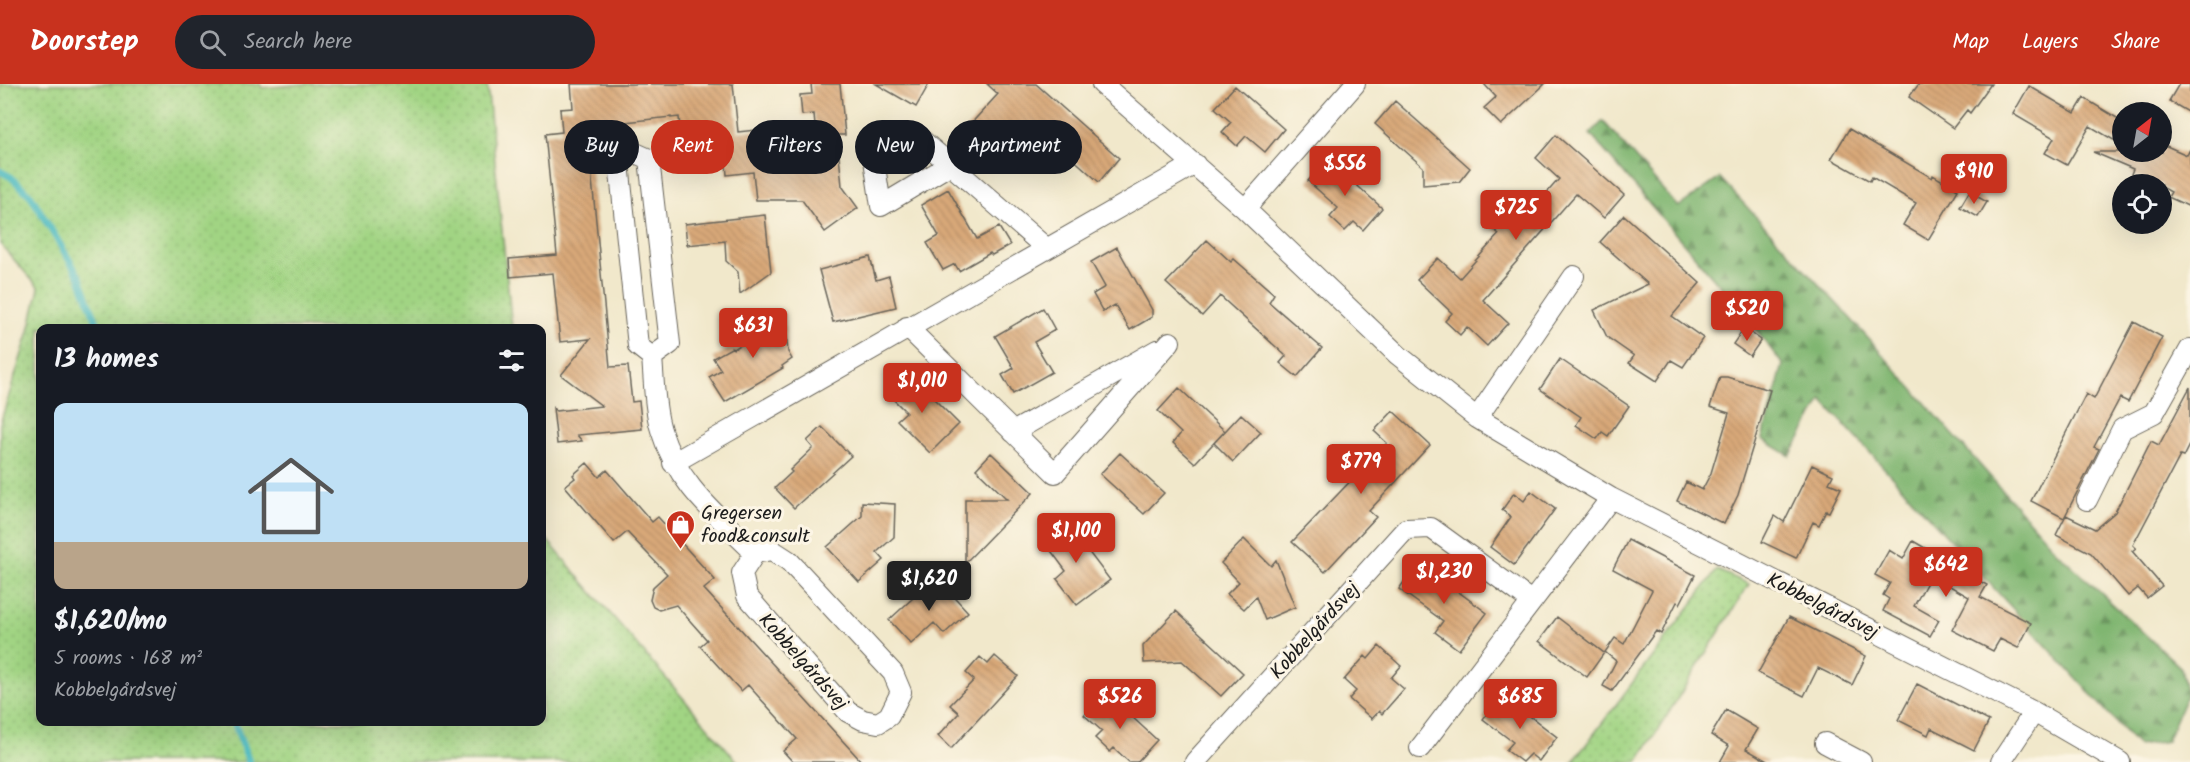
<!DOCTYPE html>
<html lang="en">
<head>
<meta charset="utf-8">
<style>
	:root { --surface:#171b24; --page:#20242c; --text:#f1f3f6; --muted:#9ea1a6; --line:#363941; --accent:#c8321e }
	body { margin:0; font-family:Kalam,sans-serif; background:var(--page); color:var(--text); height:100vh; display:flex; flex-direction:column; font-size:22px; white-space:nowrap }
	* { box-sizing:border-box; margin:0 }
	p { font-size:20px; color:var(--muted) }
	.icon { flex:none; width:33px; height:33px; fill:none; stroke:currentColor; stroke-width:2; stroke-linecap:round; stroke-linejoin:round }
	.map { position:relative; flex:1; overflow:hidden }
	.sheet { position:absolute; left:36px; top:240px; width:510px; height:402px; display:flex; flex-direction:column; background:var(--surface); border-radius:12px; box-shadow:0 6px 24px #0002 }
	.sheet>* { flex:none }
	.top-card { position:absolute; left:564px; top:36px; width:570px; height:54px; display:flex; gap:12px }
	.needle { width:39px; rotate:31deg }
	.fabs { position:absolute; left:2112px; top:18px; display:grid; gap:12px }
	.fabs a { display:grid; place-items:center; width:60px; height:60px; border-radius:50%; background:var(--surface); box-shadow:0 6px 24px #0002; font-size:30px }
	.price { position:absolute; translate:-50% -51px; padding:0 14px; border-radius:6px; background:var(--accent); color:#fff; font-size:20px; line-height:39px; filter:drop-shadow(0 2px 3px #0008) }
	.price::after { content:''; position:absolute; left:50%; top:36px; width:18px; height:14px; margin-left:-9px; background:inherit; clip-path:polygon(0 0,100% 0,50% 100%) }
	.price.selected { background:#222; color:#fff }
	ul { padding:0; list-style:none }
	li { display:grid; align-content:center; gap:12px; height:318px; padding:0 18px }
	li+li { border-top:2px solid var(--line) }
	li span { display:grid; place-items:center; height:186px; border-radius:12px; color:#555 }
	li>.icon { margin-inline-start:auto }
	span .icon { width:108px; height:108px; fill:#fffc; stroke-width:1 }
	li b { font-size:26px }
	h2 { display:flex; justify-content:space-between; align-items:center; height:72px; padding:0 18px; font-size:26px }
	.chip { padding:0 21px; border-radius:27px; background:var(--surface); box-shadow:0 6px 24px #0002; font-size:21px; line-height:54px }
	.chip.selected { background:var(--accent); color:#fff }
	header { display:flex; align-items:center; gap:36px; box-sizing:border-box; height:84px; padding:0 30px; background:var(--accent); color:#fff }
	header strong { font-size:28px }
	nav { display:flex; gap:33px; margin-inline-start:auto; font-size:21px }
	.search { width:420px; height:54px; background:var(--page); display:flex; align-items:center; gap:15px; box-sizing:border-box; padding:0 21px; border-radius:33px; color:var(--muted); font-size:22px }
	.map>svg:first-child { display:block }
	.grass { fill:url(#grass-dots); stroke:#5e7850; stroke-width:1.5 }
	.forest { fill:url(#forest-firs); stroke:#4e6946; stroke-width:1.5 }
	.lines { fill:none; stroke-linecap:round; stroke-linejoin:round }
	.stream { stroke:#4ab9c0; stroke-width:7 }
	.building { fill:url(#building-back-hatch) }
	.street-casing { stroke:#676359; stroke-width:22 }
	.street { stroke:#fff; stroke-width:20 }
	.labels { text-anchor:middle; stroke-width:6; stroke-linejoin:round; paint-order:stroke }
	.poi-label { font-size:20px; fill:#1c1c1c; stroke:#fcf5e5; text-anchor:start }
	.street-label { font-size:20px; fill:#1c1c1c; stroke:#fcf5e5 }
</style>
</head>
<body>
<header>
<strong>Doorstep</strong>
<div class="search"><svg class="icon" aria-label="search" viewBox="0 0 24 24"><circle cx="10" cy="10" r="6"/><path d="M15 15l6 6"/></svg>Search here</div>
<nav><a>Map</a><a>Layers</a><a>Share</a></nav>
</header>
<div class="map">
<svg width="2190" height="678" viewBox="0 0 2190 678">
	<defs>
		<pattern id="grass-dots" width="8" height="8" patternUnits="userSpaceOnUse" patternTransform="scale(1.5)"><rect width="8" height="8" fill="#a1d483"/><path d="M2 2h.1M6 6h.1" fill="none" stroke="#8ab571" stroke-width="1.8" stroke-linecap="round"/></pattern>
		<pattern id="forest-firs" width="22" height="20" patternUnits="userSpaceOnUse" patternTransform="scale(1.5)"><rect width="22" height="20" fill="#80b671"/><path d="M5 1l3.5 6h-7zM16 11l3.5 6h-7z" fill="#68935c"/></pattern>
		<pattern id="building-back-hatch" width="6" height="6" patternUnits="userSpaceOnUse" patternTransform="scale(1.5)"><rect width="6" height="6" fill="#d8a878"/><path d="M-1 5l2 2M0 0l6 6M5-1l2 2" fill="none" stroke="#b99067"/></pattern>
	</defs>
	<rect width="100%" height="100%" fill="#fcf5e5"/>
	<filter id="ink" filterUnits="userSpaceOnUse"><feTurbulence type="fractalNoise" baseFrequency=".0167" numOctaves="2"/><feDisplacementMap in="SourceGraphic" scale="12" xChannelSelector="R" yChannelSelector="G"/><feConvolveMatrix kernelMatrix="1 2 1 2 8 2 1 2 1" color-interpolation-filters="sRGB"/></filter>
	<filter id="wash" filterUnits="userSpaceOnUse"><feTurbulence type="fractalNoise" baseFrequency=".008" numOctaves="4" result="noise"/><feDisplacementMap in="SourceGraphic" scale="24" xChannelSelector="R" yChannelSelector="G"/><feGaussianBlur stdDeviation="1.35" result="paint"/><feColorMatrix in="noise" values="0 0 0 0 0 0 0 0 0 0 0 0 0 0 0 0 0 1.4 0 .05"/><feComposite in="paint" operator="in"/></filter>
	<g filter="url(#wash)">
		<rect width="100%" height="100%" fill="#f1e8cb"/>
		<path class="grass" d="M0,0H260L262,4L303,0H487L512,244H40V638H542V450L738,678H0V340L29,247L39,204L0,160Z
			M1717,486L1749,500L1638,678H1573Z"/>
		<path class="forest" d="M1603,37L1678,123L1720,94L1851,235L2056,467L2181,584L2187,610L2167,657L2138,662L1822,316L1790,372L1762,355L1783,281L1745,231L1590,50Z"/>
		<g class="lines">
			<path class="stream" d="M0,87L11,93L31,112L80,194L99,244
				M234,638L249,678"/>
		</g>
		<g id="blocks">
			<path class="building" d="M571,0H733L738,48L756,46L758,71L817,65L814,30L802,31L800,11L812,10L811,0H840L845,51H837L842,102L858,124L825,148L802,116H756L753,88L727,91L726,80L684,84L679,33L671,34V33L607,40L608,52L588,54L610,283L628,282L632,318L639,317L642,345L577,351L582,357L557,360L553,324L556,327L602,322L561,291L590,255L560,258L553,189L510,193L509,175L557,171L545,50L562,48L560,25L573,24Z
				M876,0H929L916,23Z
				M987,0H1036L1119,74L1099,98L1061,64L1052,74L1013,40L990,65L967,44L998,10Z
				M1484,0H1545L1501,41L1484,24L1496,13Z
				M1919,0H1991L1970,29L1967,26L1953,44L1909,13Z
				M2179,0H2190V29L2169,17Z
				M1235,2L1284,45L1265,68L1246,52L1237,62L1222,48L1231,38L1215,24Z
				M2029,2L2075,29L2084,14L2122,37V61L2090,42L2067,81L2045,69L2054,54L2013,30Z
				M1395,17L1470,84L1459,98L1423,101V83L1375,40Z
				M1849,45L1932,94L1933,91L1958,106L1928,156L1903,141L1916,119L1872,93L1870,97L1831,75Z
				M1556,51L1624,111L1604,134L1576,110L1483,216L1508,239L1487,262L1467,243L1460,251L1445,237L1452,229L1417,196L1438,174L1460,194L1499,150L1486,139L1508,113L1521,125L1522,123L1529,129L1559,95L1536,74Z
				M2162,60L2187,71L2190,65V123L2168,113L2171,108L2162,103V100H2155L2131,90L2133,85L2093,68H2162Z
				M1328,75L1382,124L1363,146L1354,138L1345,147L1330,133L1338,124L1308,97Z
				M948,105L977,155L999,143L1010,161L992,171L990,169L959,187L955,180L943,186L927,159L939,152L921,121Z
				M1969,108L1987,118L1978,133L1960,123Z
				M765,131L771,188L740,210L738,188L726,177L725,157L687,161L685,140Z
				M1624,131L1700,199L1672,232L1703,254L1683,283L1671,276L1657,297L1629,279L1634,272L1607,253L1594,226L1648,200L1600,158Z
				M1207,156L1231,178L1234,175L1274,210L1269,218L1322,264L1297,293L1280,279L1286,272L1220,212L1202,232L1166,199Z
				M1117,163L1152,226V233L1130,246L1115,221L1103,228L1093,210L1105,203L1091,178Z
				M870,173L876,196L889,192L896,223L833,238L819,186Z
				M1043,224L1055,246L1034,258L1052,288L1013,310L1002,291L1014,284L995,252Z
				M784,228L788,268L792,275L782,282L783,284L725,318L709,293L721,286L713,274L731,264L734,265L765,246L763,230Z
				M2134,238L2162,253L2128,318L2120,314L2094,363L2099,365L2064,434L2031,417L2086,310L2094,315Z
				M1744,244L1761,256L1750,272L1733,260Z
				M1560,275L1629,322L1608,352L1602,348L1597,355L1576,341L1581,333L1540,305Z
				M908,289L959,340L930,369L897,336L906,328L888,310Z
				M1720,293H1727L1770,306L1738,411L1724,440L1677,417L1686,398L1702,406L1711,389L1729,329L1710,323Z
				M2190,303V359L2183,373L2180,372L2133,461L2136,464L2132,467L2162,502L2147,514L2138,504L2128,512L2091,469L2056,451L2066,431L2095,445L2115,428L2151,357L2159,361Z
				M1179,304L1225,347L1195,379L1173,359L1181,349L1158,327Z
				M1393,327L1430,361L1369,427L1376,433L1325,488L1292,458L1387,359L1374,347Z
				M1241,330L1261,348L1233,378L1214,359Z
				M822,343L851,372L794,424L775,404L792,388L790,386L813,364L807,357Z
				M991,369L1033,409L965,479V415H1007L976,385Z
				M1120,369L1164,409L1144,430L1100,390Z
				M587,379L599,393L607,386L652,438L658,433L715,496L704,505L862,678H793L783,667L797,655L748,601L741,607L700,562L707,556L676,521L659,526L653,523L650,516L653,503L667,490L627,448L614,459L565,402L575,394L573,391Z
				M1812,381L1833,391L1829,399L1841,404L1829,428L1826,427L1819,441L1813,438L1796,474L1762,458L1775,432L1784,438Z
				M1531,407L1555,425L1514,481L1490,463L1511,433L1502,426L1514,409L1524,417Z
				M862,418L895,420L894,453L877,468L884,476L859,498L827,463L862,432Z
				M1066,438L1110,496L1077,521L1057,495L1066,487L1043,456Z
				M1244,455L1271,482L1276,476L1295,523L1265,536L1256,513L1244,525L1227,510L1239,498L1221,479Z
				M1628,456L1695,491L1680,520L1677,518L1661,550L1656,547L1612,607L1603,602L1616,577L1605,568L1615,554L1624,560L1652,506L1613,485Z
				M1913,457L1937,471L1942,463L1961,473L1955,484L1987,501L1980,513L2031,539L2018,564L2000,555L1993,567L1952,546L1969,513L1931,491L1914,522L1939,536L1930,552L1883,527L1889,515L1883,511L1890,499L1875,491L1889,466L1903,475Z
				M1418,478L1487,529L1459,566L1435,548L1443,537L1399,505Z
				M936,493L968,528L944,550L934,539L911,560L889,536Z
				M1176,527L1243,589L1221,612L1182,577L1144,579L1143,562Z
				M1557,533L1604,569L1587,593L1539,557Z
				M1789,533L1866,572L1852,601L1818,584L1804,612L1758,589Z
				M1379,562L1401,582L1391,594L1404,605L1382,630L1379,627L1372,635L1349,615L1356,607L1344,596L1365,572L1368,575Z
				M995,572L1018,592L951,665L938,652L959,629L950,621L974,596L966,589L980,573L988,580Z
				M1917,600L1989,637L1974,666L1931,644L1928,651L1898,636Z
				M1105,608L1157,656L1137,678H1129L1114,664L1110,668L1095,654L1102,647L1084,631Z
				M1501,610L1557,653L1539,677L1530,670L1522,678L1506,666L1513,658L1483,635Z
				M1726,626L1758,645L1746,665L1769,678H1720L1729,662L1711,651Z"/>
		</g>
	</g>
	<g filter="url(#ink)">
		<use href="#blocks" fill-opacity="0" stroke="#676359" stroke-width="1.5"/>
		<g class="lines">
			<defs>
				<path id="street" d="M1102,0L1245,125L1398,271L1477,334L1611,414L2034,628L2120,678
					M951,80L881,122L871,56L916,51L1046,164
					M1245,125L1355,0
					M907,243L1055,389L1170,258
					M652,273L638,262L619,79L631,67L649,75L670,260L652,273C654,296 654,324 661,346C677,400 716,430 755,469L772,466L789,477L893,589L901,608L889,632L878,639L863,636L848,628L747,512L742,489L755,469
					M1477,334L1574,192
					M1013,348L1157,266
					M673,379L1195,80
					M2087,416L2122,345L2154,329L2190,265
					M1825,659L1861,678
					M1420,664L1611,414
					M1195,678L1406,445L1431,444L1531,517
					M2001,678L2034,628"/>
			</defs>
			<use href="#street" class="street-casing"/>
			<use href="#street" class="street"/>
		</g>
	</g>
	<defs>
		<symbol id="shop-pin" viewBox="-11 -11 22 30"><path d="M0 17L-7.5 6A9.5 9.5 0 1 1 7.5 6Z" fill="#c8321e" stroke="#fcf5e5"/><path d="M-5-2.5h2.3a2.7 3.5 0 0 1 5.4 0H5L5.5 6h-11ZM-1.5-2.5h3a1.5 2.3 0 0 0-3 0Z" fill="#fff"/></symbol>
	</defs>
	<g fill-rule="evenodd">
		<use href="#shop-pin" x="664" y="424" width="33" height="45"/>
	</g>
	<g class="labels">
		<g class="poi-label">
			<text x="701" y="435">Gregersen<tspan x="701" dy="23">food&amp;consult</tspan></text>
		</g>
		<g class="street-label">
			<text transform="translate(1823 521) rotate(27)" y="7">Kobbelgårdsvej</text>
			<text transform="translate(1314 546) rotate(-48)" y="7">Kobbelgårdsvej</text>
			<text transform="translate(804 577) rotate(48)" y="7">Kobbelgårdsvej</text>
		</g>
	</g>
</svg>
<div class="fabs">
<a><svg class="needle" viewBox="-14 -14 28 28"><path d="M0-13l5 13h-10z" fill="#e53935"/><path d="M0 13l5-13h-10z" fill="#9ea1a6"/></svg></a>
<a><svg class="icon" aria-label="locate" viewBox="0 0 24 24"><circle cx="12" cy="12" r="6"/><path d="M12 2v4M12 18v4M2 12h4M18 12h4"/></svg></a>
</div>
<b class="price" style="left:1345px;top:113px">$556</b>
<b class="price" style="left:1974px;top:121px">$910</b>
<b class="price" style="left:1516px;top:157px">$725</b>
<b class="price" style="left:1747px;top:258px">$520</b>
<b class="price" style="left:753px;top:275px">$631</b>
<b class="price" style="left:922px;top:330px">$1,010</b>
<b class="price" style="left:1361px;top:411px">$779</b>
<b class="price" style="left:1076px;top:480px">$1,100</b>
<b class="price" style="left:1946px;top:514px">$642</b>
<b class="price" style="left:1444px;top:521px">$1,230</b>
<b class="price selected" style="left:929px;top:528px">$1,620</b>
<b class="price" style="left:1120px;top:646px">$526</b>
<b class="price" style="left:1520px;top:646px">$685</b>
<div class="top-card">
<a class="chip">Buy</a>
<a class="chip selected">Rent</a>
<a class="chip">Filters</a>
<a class="chip">New</a>
<a class="chip">Apartment</a>
</div>
<section class="sheet">
<h2>13 homes<svg class="icon" aria-label="filters" viewBox="0 0 24 24"><path d="M4 7h16M4 17h16"/><circle cx="9" cy="7" r="2"/><circle cx="15" cy="17" r="2"/></svg></h2>
<ul>
<li><span style="background:linear-gradient(#bfe0f5 75%,#b9a48a 0)"><svg class="icon" aria-label="home" viewBox="0 0 24 24"><path d="M3 11l9-7 9 7M6 9v11h12V9"/></svg></span><div><b>$1,620/mo</b><p>5 rooms · 168 m²</p><p>Kobbelgårdsvej</p></div></li>
</ul>
</section>
</div>
</body>
</html>
